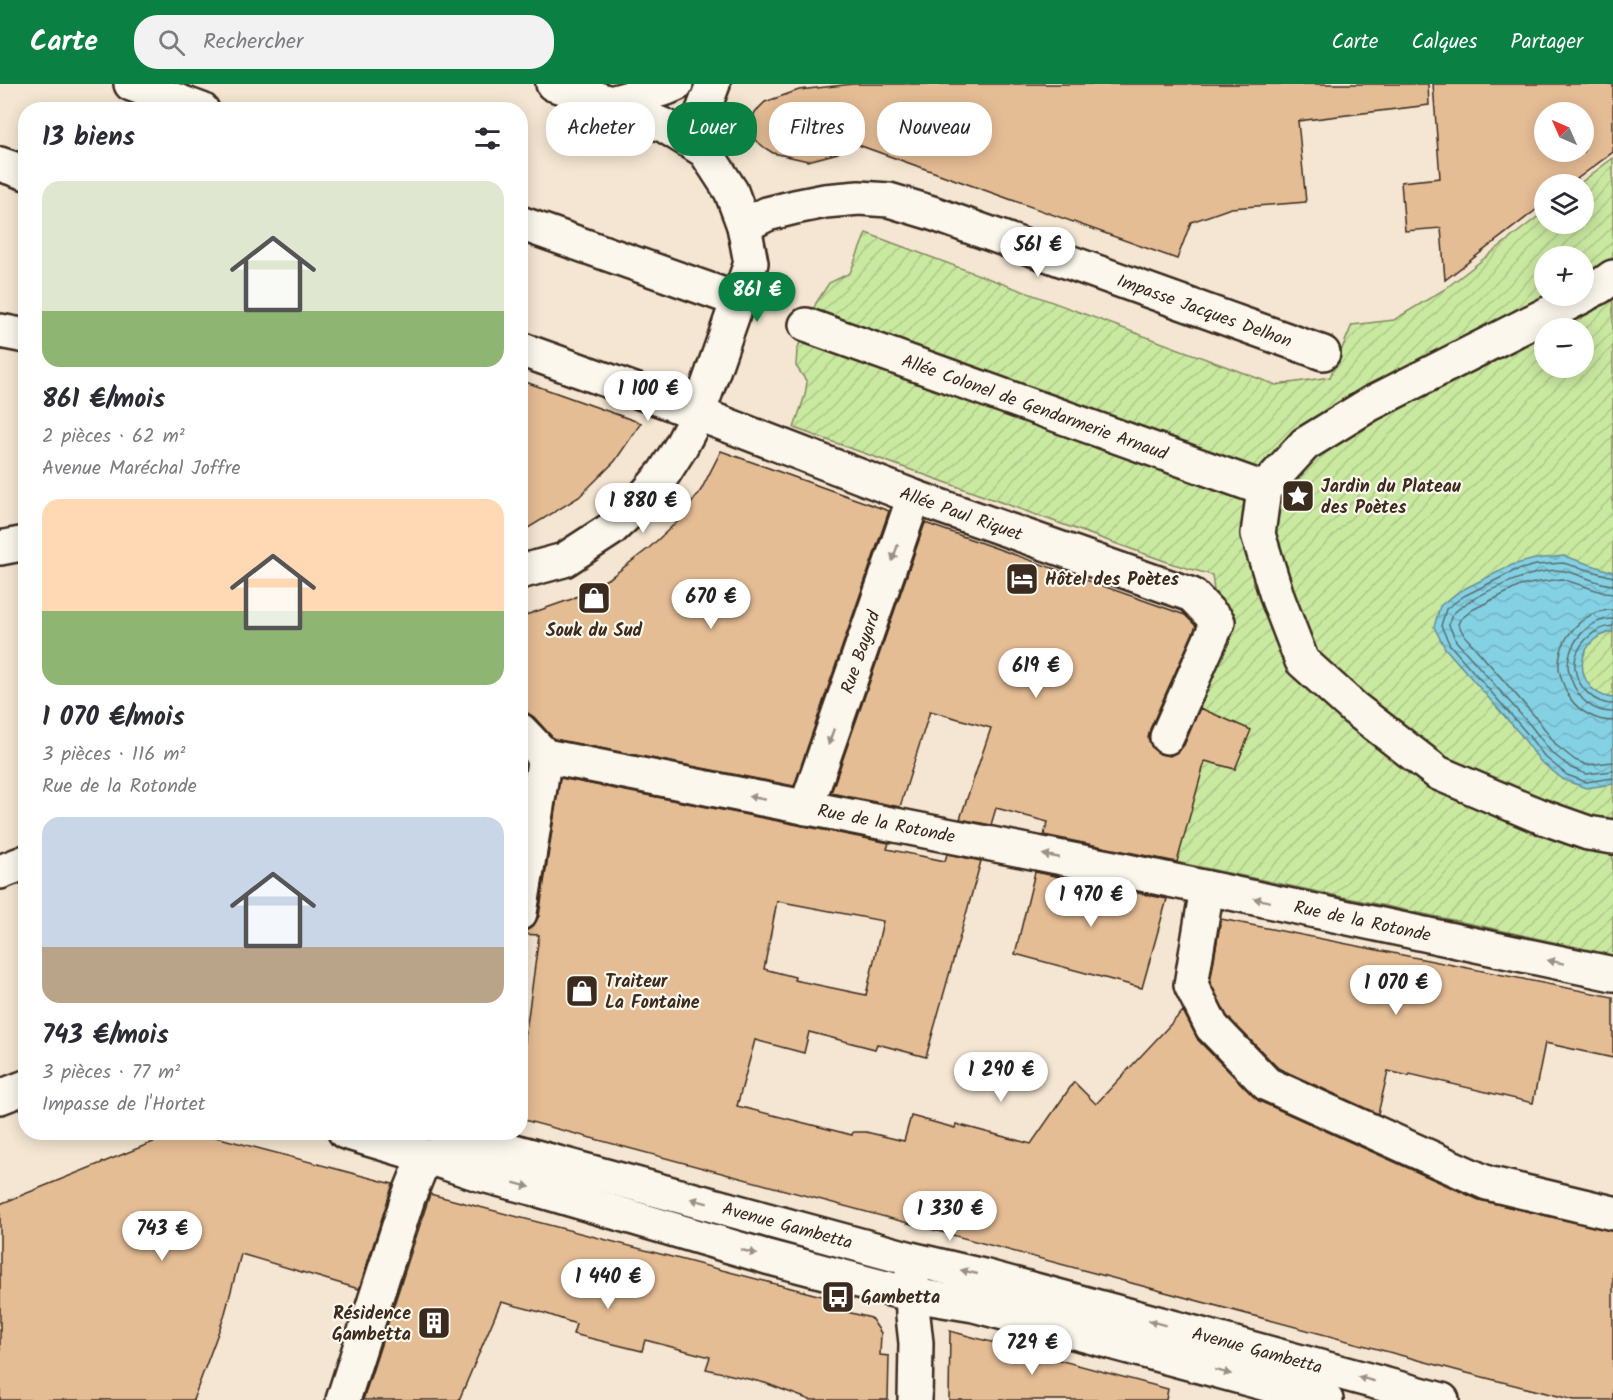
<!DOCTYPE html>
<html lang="fr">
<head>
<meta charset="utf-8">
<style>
	:root { --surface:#fff; --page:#f2f2f3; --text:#2b2b33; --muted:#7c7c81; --accent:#0b8043 }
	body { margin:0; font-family:Kalam,sans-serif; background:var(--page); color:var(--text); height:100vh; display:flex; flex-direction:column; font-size:22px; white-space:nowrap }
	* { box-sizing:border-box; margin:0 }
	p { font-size:20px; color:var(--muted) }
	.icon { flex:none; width:33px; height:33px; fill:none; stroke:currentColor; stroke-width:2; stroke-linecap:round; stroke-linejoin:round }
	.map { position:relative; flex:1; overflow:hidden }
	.side { position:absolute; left:18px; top:18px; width:510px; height:1038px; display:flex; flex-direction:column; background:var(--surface); border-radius:24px; box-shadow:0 3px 15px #0003 }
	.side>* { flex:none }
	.guide { position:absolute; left:546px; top:18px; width:570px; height:54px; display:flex; gap:12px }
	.needle { width:39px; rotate:315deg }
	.tools { position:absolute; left:1534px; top:18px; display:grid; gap:12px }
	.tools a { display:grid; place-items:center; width:60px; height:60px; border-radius:50%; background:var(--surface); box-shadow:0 3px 15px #0003; font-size:30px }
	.price { position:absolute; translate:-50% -51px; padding:0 14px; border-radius:21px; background:#fff; color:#222; font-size:20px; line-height:39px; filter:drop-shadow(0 2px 3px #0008) }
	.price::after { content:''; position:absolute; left:50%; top:36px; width:18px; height:14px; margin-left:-9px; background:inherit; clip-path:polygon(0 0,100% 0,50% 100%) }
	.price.selected { background:var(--accent); color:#fff }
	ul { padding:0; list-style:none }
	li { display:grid; align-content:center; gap:12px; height:318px; padding:0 24px }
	li span { display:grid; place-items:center; height:186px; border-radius:18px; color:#555 }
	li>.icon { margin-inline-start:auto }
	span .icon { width:108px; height:108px; fill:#fffc; stroke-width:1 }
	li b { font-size:26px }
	h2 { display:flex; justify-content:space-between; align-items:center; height:72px; padding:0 24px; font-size:26px }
	.chip { padding:0 21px; border-radius:24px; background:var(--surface); box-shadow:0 3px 15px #0003; font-size:21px; line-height:54px }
	.chip.selected { background:var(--accent); color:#fff }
	header { display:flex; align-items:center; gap:36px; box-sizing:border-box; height:84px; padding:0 30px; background:var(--accent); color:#fff }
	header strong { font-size:28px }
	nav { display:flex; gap:33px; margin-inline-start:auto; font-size:21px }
	.search { width:420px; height:54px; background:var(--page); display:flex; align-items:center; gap:15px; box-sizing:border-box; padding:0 21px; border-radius:24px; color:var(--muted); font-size:22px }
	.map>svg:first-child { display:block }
	.garden { fill:url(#garden-furrows); stroke:#82895f; stroke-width:1.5; fill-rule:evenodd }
	.water { fill:url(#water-waves); stroke:#678e95; stroke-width:1.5 }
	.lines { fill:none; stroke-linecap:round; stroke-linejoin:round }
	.shore { stroke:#586d6d; stroke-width:1.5 }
	.building { fill:#e5bd95; stroke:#3b2a1e; stroke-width:1.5; fill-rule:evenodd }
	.minor-casing { stroke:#3b2a1e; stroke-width:38 }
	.major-casing { stroke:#3b2a1e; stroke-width:38 }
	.minor { stroke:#fbf7ec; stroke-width:33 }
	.major { stroke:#fbf7ec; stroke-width:33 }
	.oneway { fill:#9b9085 }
	.labels { text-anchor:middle; stroke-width:4.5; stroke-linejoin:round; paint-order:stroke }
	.street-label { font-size:18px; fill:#3b2a1e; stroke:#fbf7ec }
	.poi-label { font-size:18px; font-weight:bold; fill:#3b2a1e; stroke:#fbf7ec; text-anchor:start }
</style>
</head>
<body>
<header>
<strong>Carte</strong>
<div class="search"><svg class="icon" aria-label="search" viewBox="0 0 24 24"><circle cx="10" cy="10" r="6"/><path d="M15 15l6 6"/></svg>Rechercher</div>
<nav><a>Carte</a><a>Calques</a><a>Partager</a></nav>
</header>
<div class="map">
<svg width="1613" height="1316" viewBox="0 0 1613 1316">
	<defs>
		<pattern id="garden-furrows" width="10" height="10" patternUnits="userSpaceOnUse" patternTransform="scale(1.5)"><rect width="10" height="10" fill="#c9e8a0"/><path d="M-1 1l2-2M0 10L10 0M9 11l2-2" fill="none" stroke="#aec789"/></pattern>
		<pattern id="water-waves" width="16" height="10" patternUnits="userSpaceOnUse" patternTransform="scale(1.5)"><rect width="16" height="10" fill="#84d1e4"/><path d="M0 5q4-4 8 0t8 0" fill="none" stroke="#73b4c3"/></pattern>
	</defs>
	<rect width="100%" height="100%" fill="#f4e6d2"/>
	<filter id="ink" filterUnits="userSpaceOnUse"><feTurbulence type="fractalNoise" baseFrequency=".0167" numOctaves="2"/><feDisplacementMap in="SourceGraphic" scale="12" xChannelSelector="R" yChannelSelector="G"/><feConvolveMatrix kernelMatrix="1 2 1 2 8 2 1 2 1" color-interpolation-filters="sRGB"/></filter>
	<g filter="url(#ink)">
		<path class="garden" d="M1613,74V871L1481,842L1133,769L1219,561L1233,531L1216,522L1212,491L1173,480L794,344L805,311L807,298L796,282L797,266L816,219L829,199L850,189L866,149L1276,301L1330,293L1352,241L1394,236L1445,205L1545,127V140H1584V100H1579ZM1545,172H1584V212H1545ZM1545,244H1584V284H1545Z"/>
		<path class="water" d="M1564,472L1613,488V548H1610C1605,551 1597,552 1593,557C1572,577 1584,611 1613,614V700L1586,704L1564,696L1540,677L1521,651L1445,564L1434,543L1440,522L1460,507L1512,481L1535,475Z"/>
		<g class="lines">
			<path class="shore" d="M1613,493L1563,479L1536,481L1514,487L1464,512L1446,525L1441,542L1450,561L1525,647L1545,673L1567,691L1586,698L1613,694
				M1613,501C1596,500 1581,490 1564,487C1538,482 1472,511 1454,529C1450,532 1450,537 1449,541L1456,557L1531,642L1551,668L1571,684L1586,690L1613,687
				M1613,510L1605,509L1562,495L1539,498L1520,502L1472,526L1460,536L1458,540L1464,551L1538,636L1557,662L1575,676L1587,681L1613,678
				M1613,526C1583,526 1558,554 1559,584C1559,588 1561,593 1562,597C1565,603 1566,609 1570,614C1579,628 1597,637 1613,637
				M1613,535C1588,535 1569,558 1568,581C1568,586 1570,591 1571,595C1578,614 1591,628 1613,628
				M1613,542C1593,543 1573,563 1575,584C1577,603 1594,620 1613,620"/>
		</g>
		<path class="building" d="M853,0H1428L1429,21L1298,37L1306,118L1231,124L1191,138L1177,175L847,57L838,69L808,77L773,69L765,64L753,54L751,48L753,34L755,28L765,18L799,6Z
			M1433,0H1613V68L1570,100H1545V119L1445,196L1441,144L1405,147L1401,98L1440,94ZM1545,28H1584V68H1545Z
			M520,296L641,339L615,377L579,413L520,449Z
			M721,367L889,427L794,702L554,655L534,633L526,628H520V533L572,515L611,493L649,464L679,436L701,406Z
			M925,439L1185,531L1196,542L1150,645L1148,654L1152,664L1160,670L1170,672L1178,668L1184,661L1200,624L1251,646L1235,685L1205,677L1177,778L1044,751L1048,738L996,724L991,741L960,735L991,644L930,627L900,723L831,709Z
			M560,694L889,759L887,765L945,777L947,770L981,777L926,973L877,960L875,965L809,948L804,969L755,956L737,1022L852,1051L853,1048H866L904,1057L911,1032L955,1044L956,1040L1031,1060L1074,998L1096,1020L1183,927L1198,956L1254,1013L1259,1017L1479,1116L1613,1147V1316H1574L1463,1288L520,1035V993L539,851L520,850V847L527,846L534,841L539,832ZM777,817L883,837L866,911L794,896L795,893L764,885Z
			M1035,788L1167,815L1142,904L1015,870Z
			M1221,835L1613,913V974L1545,959L1533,1019L1410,990L1409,992L1388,987L1378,1030L1278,984L1227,932L1210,898Z
			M178,1048H197L393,1100L359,1205L241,1170L224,1233L193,1316H0V1120Z
			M430,1110L837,1216L835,1225L871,1234L881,1249L880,1271L889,1272L888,1316H810L765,1299L706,1285L710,1273L645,1256L642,1267L573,1250L576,1240L544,1229L501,1218L459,1316H363Z
			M950,1247L1168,1305L1166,1316H949Z"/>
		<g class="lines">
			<defs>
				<g id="minor">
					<path d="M131,0L202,26"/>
					<path d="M0,80L26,89"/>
					<path d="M520,139L738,216"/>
					<path id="s1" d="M744,142L767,130L795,123L825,117L859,114L889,116L932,129L1323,269"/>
					<path d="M1584,211L1599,203L1613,193"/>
					<path d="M1583,212L1370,320L1305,360L1264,405L1258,450L1278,515L1302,577L1354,624L1438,689L1537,731L1588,749L1613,753"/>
					<path id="s2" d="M806,241L1264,405"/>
					<path d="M0,247L26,252"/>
					<path id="s3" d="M520,265L665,317L914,413L1192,511L1218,538L1167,653"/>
					<path id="s4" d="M520,646L545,672L1113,784L1613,890"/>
					<path id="s5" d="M806,724L914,413"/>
					<path d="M0,788L26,778"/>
					<path d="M1207,804L1191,901L1212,943L1267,1000L1487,1099L1613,1129"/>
					<path d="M520,829L545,672"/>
					<path d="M0,1013L26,1003"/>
					<path d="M345,1048L425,1072L479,1090L532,1104L767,1173L913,1211L974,1221L1326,1316"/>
					<path id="s6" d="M444,1048L911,1175L983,1192L1442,1316"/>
					<path d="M912,1189L913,1232L916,1259L915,1316"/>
					<path d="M343,1316L408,1114L425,1072"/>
				</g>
				<path id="major" d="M610,19L667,4L676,0
					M705,67L701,32L713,0
					M0,464L26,459
					M520,488L564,476L610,446L639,419L664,389L680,364L698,330L751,179L744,142L731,107L705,67L665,42L610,19L553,0"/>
			</defs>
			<use href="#minor" class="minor-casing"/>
			<use href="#major" class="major-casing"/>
			<use href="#minor" class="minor"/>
			<use href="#major" class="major"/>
		</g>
		<defs><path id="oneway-solid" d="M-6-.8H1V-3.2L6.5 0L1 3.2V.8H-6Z" transform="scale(1.5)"/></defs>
		<g class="oneway">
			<use href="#oneway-solid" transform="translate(895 469) rotate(109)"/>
			<use href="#oneway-solid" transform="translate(831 653) rotate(109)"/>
			<use href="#oneway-solid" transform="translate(757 714) rotate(-169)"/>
			<use href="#oneway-solid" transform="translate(1051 772) rotate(-169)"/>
			<use href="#oneway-solid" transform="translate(1262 816) rotate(-168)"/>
			<use href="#oneway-solid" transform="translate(1556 878) rotate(-168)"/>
			<use href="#oneway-solid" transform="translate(522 1101) rotate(15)"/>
			<use href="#oneway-solid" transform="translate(699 1117) rotate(-165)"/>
			<use href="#oneway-solid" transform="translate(749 1168) rotate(16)"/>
			<use href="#oneway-solid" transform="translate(969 1188) rotate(-167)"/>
			<use href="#oneway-solid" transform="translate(1157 1239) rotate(-165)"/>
			<use href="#oneway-solid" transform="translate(1223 1288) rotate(15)"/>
			<use href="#oneway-solid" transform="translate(1366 1295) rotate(-165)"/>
		</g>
	</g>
	<defs>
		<symbol id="sight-square" viewBox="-11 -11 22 22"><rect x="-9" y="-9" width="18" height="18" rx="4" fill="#3b2a1e" stroke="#fbf7ec"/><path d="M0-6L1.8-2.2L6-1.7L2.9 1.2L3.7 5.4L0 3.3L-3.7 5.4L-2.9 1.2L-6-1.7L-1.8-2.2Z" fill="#fff"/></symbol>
		<symbol id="hotel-square" viewBox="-11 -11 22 22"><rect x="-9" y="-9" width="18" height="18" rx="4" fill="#3b2a1e" stroke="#fbf7ec"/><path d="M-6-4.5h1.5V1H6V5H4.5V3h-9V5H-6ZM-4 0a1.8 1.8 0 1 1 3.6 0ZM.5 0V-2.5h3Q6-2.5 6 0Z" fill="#fff"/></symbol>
		<symbol id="shop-square" viewBox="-11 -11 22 22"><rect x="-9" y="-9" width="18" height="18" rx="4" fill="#3b2a1e" stroke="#fbf7ec"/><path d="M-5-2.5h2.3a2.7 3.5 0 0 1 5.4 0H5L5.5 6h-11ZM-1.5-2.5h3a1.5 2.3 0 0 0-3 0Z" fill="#fff"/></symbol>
		<symbol id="bus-square" viewBox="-11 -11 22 22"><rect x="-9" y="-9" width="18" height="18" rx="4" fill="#3b2a1e" stroke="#fbf7ec"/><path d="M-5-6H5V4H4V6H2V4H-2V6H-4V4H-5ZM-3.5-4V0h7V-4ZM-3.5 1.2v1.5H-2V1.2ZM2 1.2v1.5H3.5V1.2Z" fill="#fff"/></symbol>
		<symbol id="building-square" viewBox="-11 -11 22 22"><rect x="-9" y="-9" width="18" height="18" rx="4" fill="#3b2a1e" stroke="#fbf7ec"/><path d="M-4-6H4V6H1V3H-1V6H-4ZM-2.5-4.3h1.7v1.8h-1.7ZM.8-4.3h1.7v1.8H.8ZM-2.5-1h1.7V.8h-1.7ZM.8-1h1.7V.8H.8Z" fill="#fff"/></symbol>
	</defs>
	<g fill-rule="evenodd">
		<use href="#sight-square" x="1279" y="393" width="38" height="38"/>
		<use href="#hotel-square" x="1003" y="476" width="38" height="38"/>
		<use href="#shop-square" x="575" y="495" width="38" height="38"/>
		<use href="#shop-square" x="563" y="888" width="38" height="38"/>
		<use href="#bus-square" x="819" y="1194" width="38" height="38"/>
		<use href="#building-square" x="415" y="1220" width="38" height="38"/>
	</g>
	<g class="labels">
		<g class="street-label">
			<text dy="6" stroke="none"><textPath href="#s1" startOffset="484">Impasse Jacques Delhon</textPath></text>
			<text dy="6" stroke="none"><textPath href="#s2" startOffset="243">Allée Colonel de Gendarmerie Arnaud</textPath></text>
			<text dy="6" stroke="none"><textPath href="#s3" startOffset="471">Allée Paul Riquet</textPath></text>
			<text dy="6" stroke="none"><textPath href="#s5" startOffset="165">Rue Bayard</textPath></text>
			<text dy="6" stroke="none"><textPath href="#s4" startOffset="384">Rue de la Rotonde</textPath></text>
			<text dy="6" stroke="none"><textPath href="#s4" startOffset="870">Rue de la Rotonde</textPath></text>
			<text dy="6" stroke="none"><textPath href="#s6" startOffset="356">Avenue Gambetta</textPath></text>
			<text dy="6" stroke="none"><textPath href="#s6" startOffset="842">Avenue Gambetta</textPath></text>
		</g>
		<g class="poi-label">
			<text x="1321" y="408">Jardin du Plateau<tspan x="1321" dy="21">des Poètes</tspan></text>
			<text x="1045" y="501">Hôtel des Poètes</text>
			<text x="594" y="552" text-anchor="middle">Souk du Sud</text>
			<text x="605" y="903">Traiteur<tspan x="605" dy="21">La Fontaine</tspan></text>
			<text x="861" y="1219">Gambetta</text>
			<text x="411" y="1235" text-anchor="end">Résidence<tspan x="411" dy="21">Gambetta</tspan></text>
		</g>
	</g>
</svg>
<div class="tools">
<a><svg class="needle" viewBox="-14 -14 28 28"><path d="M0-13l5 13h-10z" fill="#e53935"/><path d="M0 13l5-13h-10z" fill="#7c7c81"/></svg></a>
<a><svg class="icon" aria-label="layers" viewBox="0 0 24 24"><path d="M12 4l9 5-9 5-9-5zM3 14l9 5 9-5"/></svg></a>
<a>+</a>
<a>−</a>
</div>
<b class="price" style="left:1038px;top:194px">561 €</b>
<b class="price selected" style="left:757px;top:239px">861 €</b>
<b class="price" style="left:648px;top:338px">1 100 €</b>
<b class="price" style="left:643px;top:450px">1 880 €</b>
<b class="price" style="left:711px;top:546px">670 €</b>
<b class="price" style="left:1036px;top:615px">619 €</b>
<b class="price" style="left:1091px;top:844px">1 970 €</b>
<b class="price" style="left:1396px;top:932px">1 070 €</b>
<b class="price" style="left:1001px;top:1019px">1 290 €</b>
<b class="price" style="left:950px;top:1158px">1 330 €</b>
<b class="price" style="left:162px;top:1178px">743 €</b>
<b class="price" style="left:608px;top:1226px">1 440 €</b>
<b class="price" style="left:1032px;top:1292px">729 €</b>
<div class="guide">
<a class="chip">Acheter</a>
<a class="chip selected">Louer</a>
<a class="chip">Filtres</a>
<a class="chip">Nouveau</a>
</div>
<section class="side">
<h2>13 biens<svg class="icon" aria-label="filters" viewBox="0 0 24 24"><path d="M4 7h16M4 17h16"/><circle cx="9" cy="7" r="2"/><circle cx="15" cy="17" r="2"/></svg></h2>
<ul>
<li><span style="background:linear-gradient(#dfe7d0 70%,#8fb573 0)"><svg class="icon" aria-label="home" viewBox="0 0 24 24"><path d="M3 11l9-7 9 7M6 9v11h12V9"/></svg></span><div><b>861 €/mois</b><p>2 pièces · 62 m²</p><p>Avenue Maréchal Joffre</p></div></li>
<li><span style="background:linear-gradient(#ffd9b3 60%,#8fb573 0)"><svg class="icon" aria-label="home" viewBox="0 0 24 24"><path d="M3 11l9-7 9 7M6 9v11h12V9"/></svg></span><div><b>1 070 €/mois</b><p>3 pièces · 116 m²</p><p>Rue de la Rotonde</p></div></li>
<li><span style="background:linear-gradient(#c9d6e8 70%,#b9a48a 0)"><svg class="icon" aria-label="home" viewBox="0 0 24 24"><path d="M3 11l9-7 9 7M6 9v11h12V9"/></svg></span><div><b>743 €/mois</b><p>3 pièces · 77 m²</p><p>Impasse de l'Hortet</p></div></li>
</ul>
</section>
</div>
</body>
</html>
